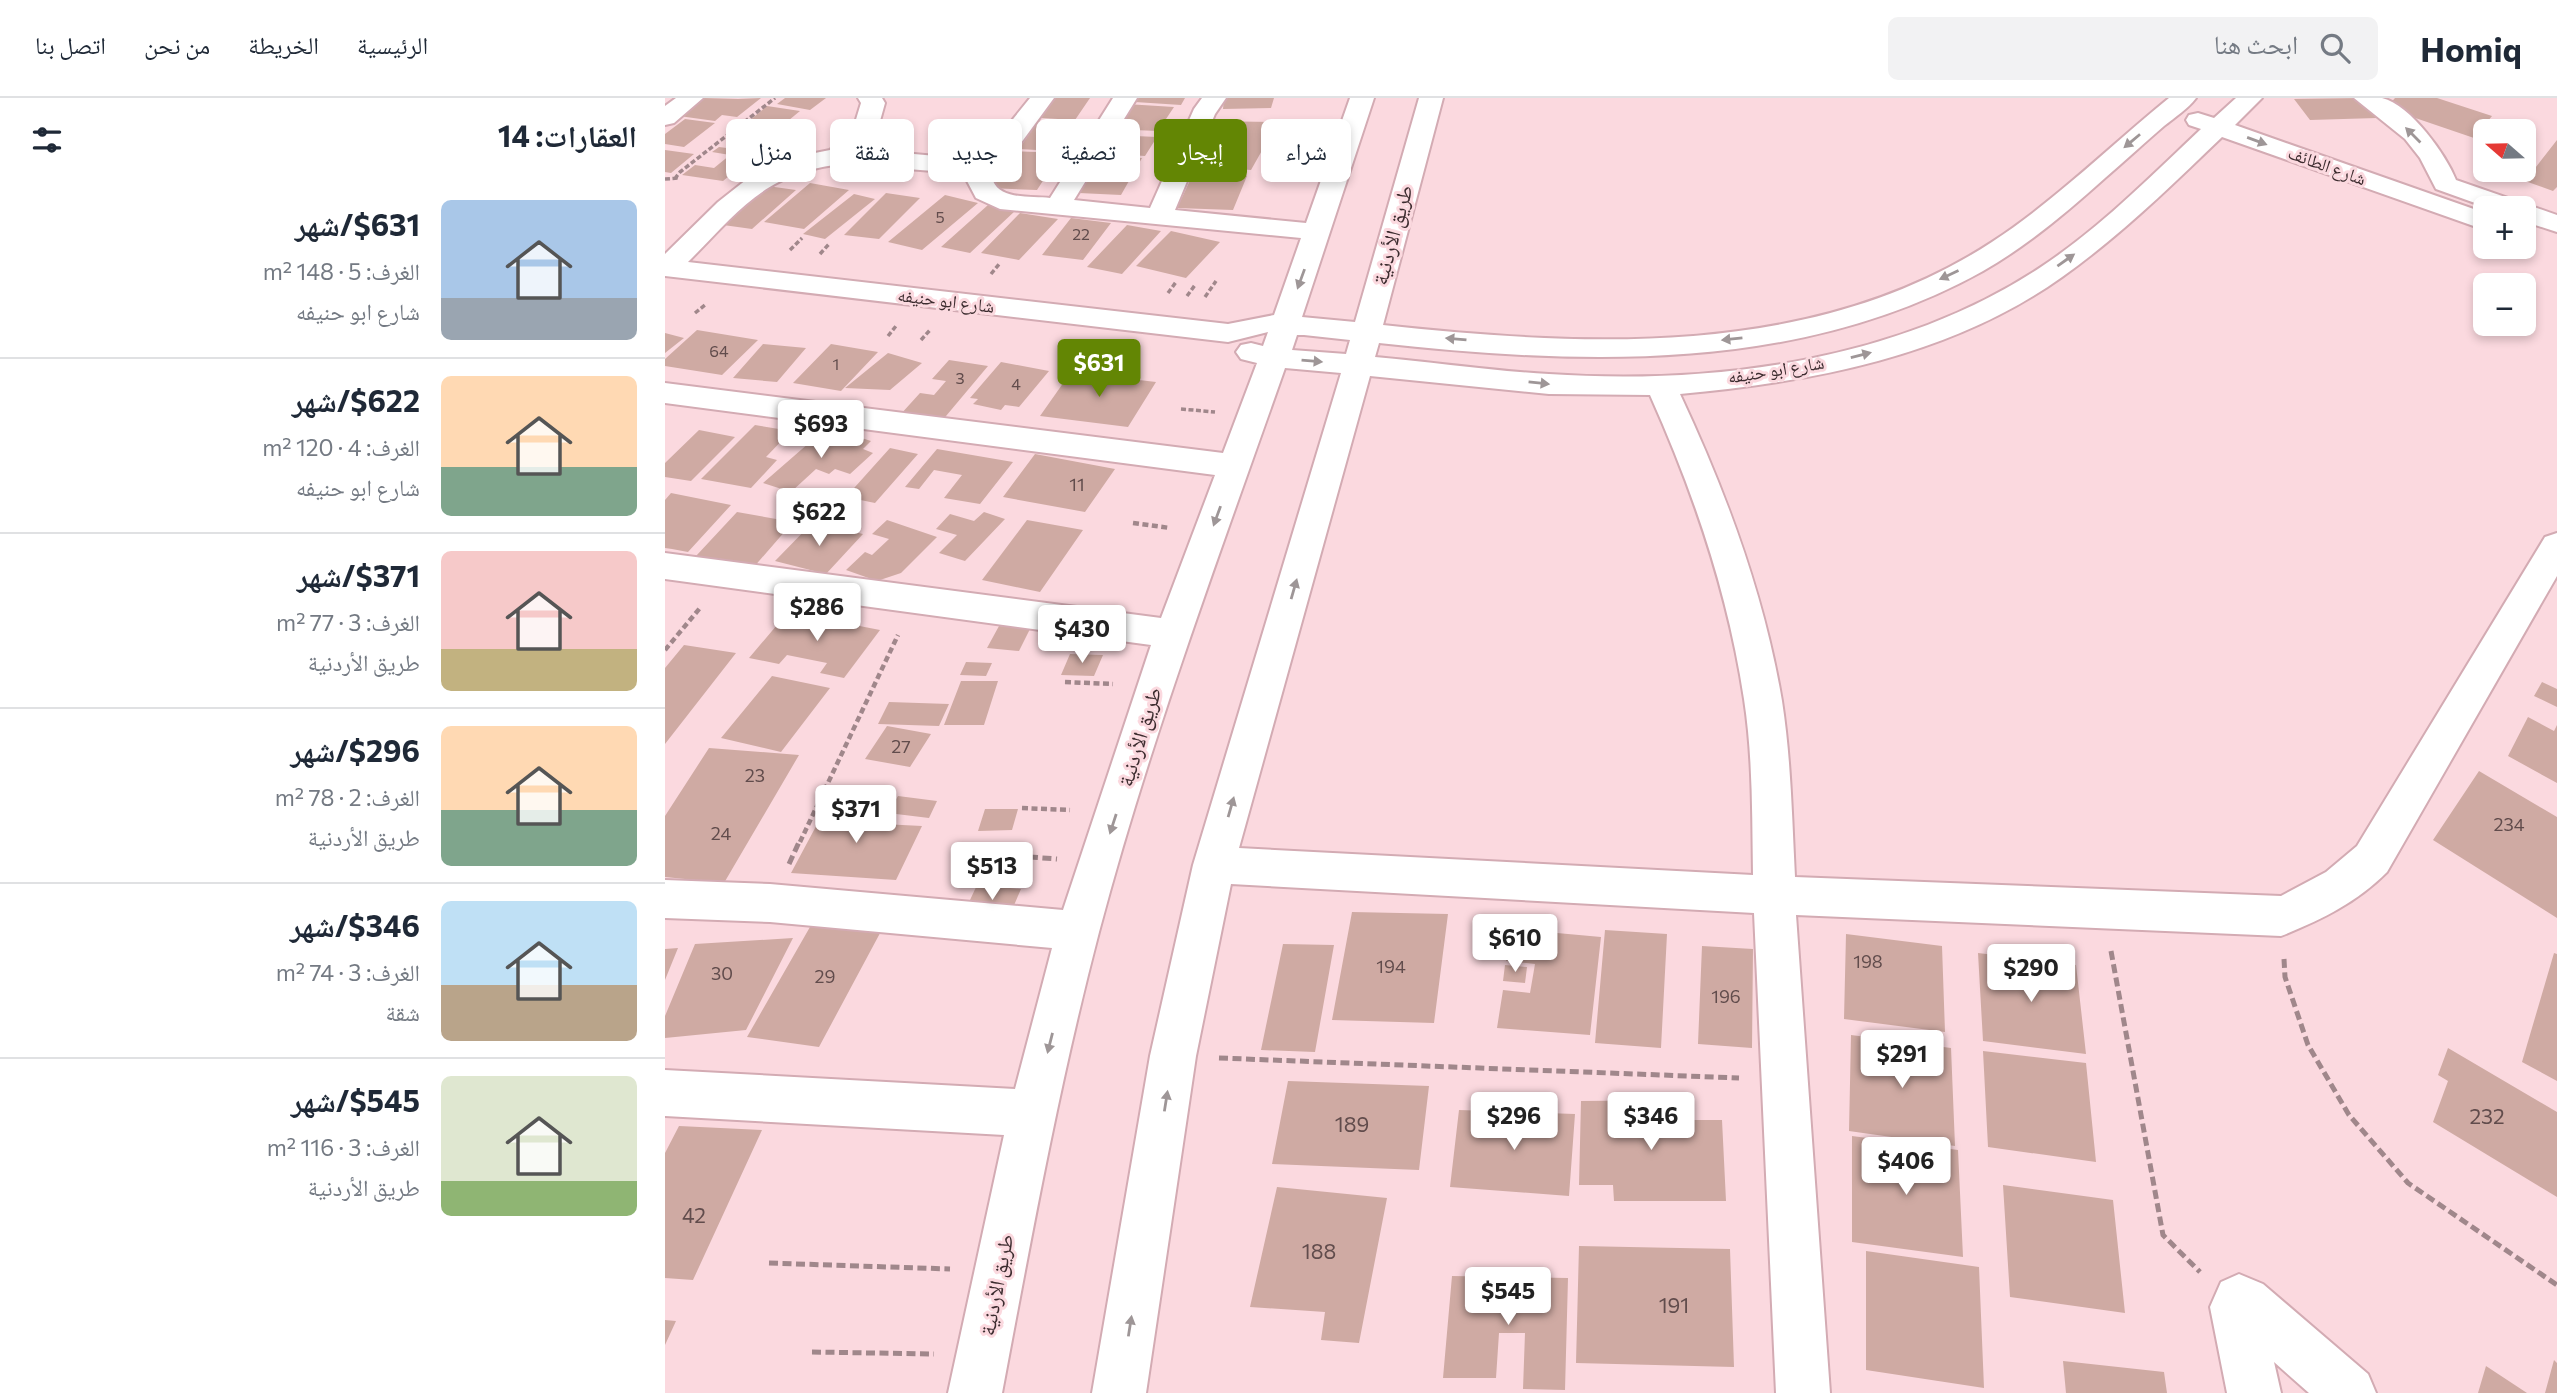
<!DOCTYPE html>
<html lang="ar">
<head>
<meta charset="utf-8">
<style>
	:root { --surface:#fff; --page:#f2f2f3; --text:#1f2937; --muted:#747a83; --line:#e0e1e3; --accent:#638604 }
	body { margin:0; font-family:Commissioner,"Noto Naskh Arabic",sans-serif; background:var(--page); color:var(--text); direction:rtl; height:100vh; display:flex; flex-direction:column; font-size:26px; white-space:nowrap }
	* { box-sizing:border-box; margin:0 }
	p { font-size:23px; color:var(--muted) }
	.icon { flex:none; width:38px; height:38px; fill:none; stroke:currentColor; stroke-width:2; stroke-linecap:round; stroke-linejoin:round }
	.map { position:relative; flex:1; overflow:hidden; direction:ltr }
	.details { display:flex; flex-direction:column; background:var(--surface); width:665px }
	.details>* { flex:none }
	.guide { position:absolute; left:21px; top:21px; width:665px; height:63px; direction:rtl; display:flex; gap:14px }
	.needle { width:46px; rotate:290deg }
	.fabs { position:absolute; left:1808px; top:21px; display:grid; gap:14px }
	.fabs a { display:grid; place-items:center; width:63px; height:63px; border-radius:10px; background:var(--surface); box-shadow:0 4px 10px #0003; font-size:35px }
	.price { position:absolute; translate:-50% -60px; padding:0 16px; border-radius:7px; background:#fff; color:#222; font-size:23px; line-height:46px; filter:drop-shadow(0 2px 4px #0008) }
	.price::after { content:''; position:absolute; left:50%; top:42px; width:21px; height:16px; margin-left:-10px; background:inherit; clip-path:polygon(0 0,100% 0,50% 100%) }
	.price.current { background:var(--accent); color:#fff }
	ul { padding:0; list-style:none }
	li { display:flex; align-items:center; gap:21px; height:175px; padding:0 28px }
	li+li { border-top:2px solid var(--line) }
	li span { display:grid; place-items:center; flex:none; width:196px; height:140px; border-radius:10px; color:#555 }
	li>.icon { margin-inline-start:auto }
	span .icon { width:84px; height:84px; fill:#fffc; stroke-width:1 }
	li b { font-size:30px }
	h2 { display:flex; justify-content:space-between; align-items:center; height:84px; padding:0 28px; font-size:30px }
	.chip { padding:0 24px; border-radius:10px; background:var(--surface); box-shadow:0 4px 10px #0003; font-size:24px; line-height:63px }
	.chip.current { background:var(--accent); color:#fff }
	header { display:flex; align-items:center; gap:42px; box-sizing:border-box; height:98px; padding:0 35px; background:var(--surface); border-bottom:2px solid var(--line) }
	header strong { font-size:33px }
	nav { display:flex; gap:38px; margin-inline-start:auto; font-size:24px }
	.search { width:490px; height:63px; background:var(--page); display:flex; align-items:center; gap:18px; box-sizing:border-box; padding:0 24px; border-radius:10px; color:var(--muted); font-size:26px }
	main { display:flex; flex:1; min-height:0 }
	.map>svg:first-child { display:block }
	.building { fill:#cfaaa3 }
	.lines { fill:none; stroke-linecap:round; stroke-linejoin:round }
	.minor-casing { stroke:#d3abb3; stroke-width:4 }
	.path-far2 { stroke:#a0878b; stroke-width:3.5; stroke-dasharray:5 2.5; stroke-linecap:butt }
	.path-far1 { stroke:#a0878b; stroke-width:4.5; stroke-dasharray:6 3.5; stroke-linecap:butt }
	.path { stroke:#a0878b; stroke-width:5; stroke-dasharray:9 4.5; stroke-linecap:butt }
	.minor { fill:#fff; fill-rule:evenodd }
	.oneway { fill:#9e9697 }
	.labels { text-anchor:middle; stroke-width:6; stroke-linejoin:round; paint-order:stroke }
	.far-number-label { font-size:16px; fill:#614c4c }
	.far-street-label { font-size:18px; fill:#3c2c2f; stroke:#fbd9df }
	.number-label { font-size:18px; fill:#614c4c }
	.street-label { font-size:21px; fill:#3c2c2f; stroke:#fbd9df }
	.near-number-label { font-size:21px; fill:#614c4c }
</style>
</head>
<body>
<header>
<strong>Homiq</strong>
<div class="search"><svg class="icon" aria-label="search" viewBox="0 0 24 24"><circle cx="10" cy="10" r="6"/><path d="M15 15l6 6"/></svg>ابحث هنا</div>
<nav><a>الرئيسية</a><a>الخريطة</a><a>من نحن</a><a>اتصل بنا</a></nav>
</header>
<main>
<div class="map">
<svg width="1892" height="1295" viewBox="0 0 1892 1295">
	<rect width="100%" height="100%" fill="#fbd9df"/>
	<path class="building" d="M38,0L73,1L96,0L72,19L57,17L50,23L14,18Z
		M120,0H161L145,12L112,6Z
		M390,0H425L410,22L376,20Z
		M473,0H520L516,7L470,4Z
		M559,0H609L606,10L558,11Z
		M1696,0L1712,20L1645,22L1629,1Z
		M1730,0H1772L1827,18L1809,40L1721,10Z
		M461,6L509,9L493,33L444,31Z
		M102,8L135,13L96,45L62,41Z
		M20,21L50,25L19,49L0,46V36Z
		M373,23L407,25L389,53L354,51Z
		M543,23L613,24L586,72L534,68L524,52Z
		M448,37L492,39L480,58L436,55Z
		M1892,42V89L1888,93L1860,83Z
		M54,49L93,54L58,83L17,77L30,67L49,70L65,57L47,54Z
		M0,52L29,56L6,75L0,74Z
		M348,53L396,55L372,92L323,90Z
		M437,58L477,60L456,97L414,95Z
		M528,76L582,78L568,112L512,110Z
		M145,85L184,92L139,131L99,124Z
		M96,87L131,92L87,131L51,126Z
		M221,95L255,100L214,141L179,137Z
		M189,96L210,101L160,141L138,136Z
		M280,97L313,105L257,152L223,144Z
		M323,107L350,113L305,155L276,149Z
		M355,115L393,121L354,162L316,155Z
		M406,120L446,125L418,162L377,157Z
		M462,127L496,133L457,176L422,169Z
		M506,133L555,144L521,180L471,168Z
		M32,232L93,242L57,277L0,268V261Z
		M0,235L19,240L0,255Z
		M98,246L141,250L112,284L68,280Z
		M166,246L213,254L176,293L128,285Z
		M223,255L257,265L225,292L180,290Z
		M284,262L323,268L276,324L235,317L255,295L269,297L281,283L267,281Z
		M336,264L384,273L354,309L340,307L336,312L308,306L313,301L305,300Z
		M406,274L491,284L463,329L375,318Z
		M90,327L126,333L101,359L112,362L86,390L36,381Z
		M34,332L70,339L26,383L0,379V365Z
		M178,334L206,343L198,351L208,355L185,376L170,371L164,376L151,371L126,394L98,385L152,338L168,343Z
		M225,350L253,356L210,405L181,399Z
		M272,351L348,364L315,406L279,400L297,377L269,372L254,391L240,389Z
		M370,356L450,371L420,414L338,399Z
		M6,395L66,407L23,454L7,451L0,450V402Z
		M72,414L128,424L88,470L31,458Z
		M319,414L340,421L300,463L274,455L292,437L271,431L285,416L309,423Z
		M222,422L272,439L236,475L212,483L181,472L200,454L207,457L224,441L207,436Z
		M362,422L418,432L375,494L317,482Z
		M148,424L198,436L161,476L110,463Z
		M123,514L215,532L179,580L155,575L162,565L122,557L114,566L84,560Z
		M334,528L365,531L354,553L322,550Z
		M19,547L71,555L0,646V570Z
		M405,556L438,557L429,578L396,577Z
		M301,564L327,565L321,578L295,577Z
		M107,578L165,590L116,654L56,640Z
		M296,583H333L319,627H279Z
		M1877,584L1892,591V609L1869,598Z
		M224,604L284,606L274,628L213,626Z
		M1863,619L1889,633L1892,627V685L1843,658Z
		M222,628L266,636L245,669L200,661Z
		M44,650L134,657L59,785L0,779V718Z
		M1814,673L1892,719V820L1768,742Z
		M233,698L272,703L264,720L223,715Z
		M164,704L207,707L198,725L257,728L231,782L126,775Z
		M320,711H353L347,732L313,733Z
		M355,764L352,776L308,777L313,765Z
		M312,787L356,791L343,821L298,817Z
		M687,814L783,816L769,925L667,922Z
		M153,815L221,824L154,949L82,939Z
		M847,831L936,839L925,937L832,930L838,892L865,895L870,866L841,863Z
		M940,832L1002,836L996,950L930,945Z
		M1181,836L1277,848L1280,934L1179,921Z
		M128,840L81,932L0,940V918L30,846Z
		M618,846L669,847L650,954L596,952Z
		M1037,848L1088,851L1087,950L1033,946Z
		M13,850L0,882V851Z
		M1313,855L1411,867L1421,956L1318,943Z
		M1889,855L1892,856V983L1857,964Z
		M840,867L862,869L860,885L838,883Z
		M1186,937L1286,950L1290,1048L1184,1033Z
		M1783,950L1892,1014V1099L1768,1024L1783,983L1773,977Z
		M1318,953L1421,965L1431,1064L1323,1049Z
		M623,983L764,988L754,1072L607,1066Z
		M1016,1002L1017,1022H1057L1061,1103H949L948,1087H914L916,1003Z
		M794,1012L910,1016L904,1098L785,1089Z
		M14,1028L97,1032L28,1182L0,1180V1055Z
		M1187,1038L1293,1052L1298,1159L1187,1144Z
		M1338,1087L1448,1102L1460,1215L1345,1199Z
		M612,1089L722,1100L694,1245L656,1242L660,1214L585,1209Z
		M914,1148L1065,1151L1069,1269L911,1265Z
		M1201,1153L1314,1169L1319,1290L1201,1272Z
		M787,1178L903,1180L900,1292L858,1291L860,1235H834L831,1280H778Z
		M0,1222L11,1223L0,1247Z
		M1889,1262L1892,1265V1295H1880Z
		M1398,1263L1499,1274L1502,1295H1401Z
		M1821,1268L1862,1295H1813Z"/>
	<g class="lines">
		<defs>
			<path id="minor" d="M11,0H38L9,25L0,27V8Z
				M193,0H217L220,5L213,30L194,51L315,62L365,0H389L328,83C336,102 367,98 385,100L448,0H472L409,102L485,110L529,11L537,0H561L550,16L510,112L641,125L685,0H709L637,219L690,224L754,0H778L718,227C922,249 1148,261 1327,144C1391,102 1445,48 1504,0H1531C1523,11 1510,19 1499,28C1479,45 1460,63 1440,80C1402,114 1362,148 1318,173C1133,276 917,267 714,245L710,259C768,264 826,273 884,276C1050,287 1234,263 1376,169C1435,130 1485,79 1536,31L1524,27L1521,22L1524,17L1533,15L1549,20L1571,0H1597L1570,27L1820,115V132L1557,39C1506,88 1455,138 1397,179C1286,258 1148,284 1015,296C1061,394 1099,496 1117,603C1126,661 1127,720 1130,779L1616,798L1661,774L1692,748L1880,439L1892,435V478L1722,774C1691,805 1656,822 1616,838L1131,817L1165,1295H1111L1089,815L566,786L531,958L481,1295H427L485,958L528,767L676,275L620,270C554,458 485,642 434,834C394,986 366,1141 337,1295H283L339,1037L0,1018V972L350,991L387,850L105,824L0,820V782L105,786L398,812L486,547L0,481V455L496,520L550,377L0,305V285L558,355L592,265L576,261L571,254L576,247L586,245L598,248L603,234L563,244L0,178V156L53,104L91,74L115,62L165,52L189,28L196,5ZM179,66L306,76L302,83L311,100L335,111L636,140L609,217L563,226L23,164C74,113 101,73 179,66ZM632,237H639L685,242L681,256L627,252ZM705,278L884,296L985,297C1029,395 1063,495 1079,601C1088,659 1087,718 1088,777L574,750Z
				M1689,0C1698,0 1709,0 1717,0C1746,7 1781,57 1791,82L1892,117V134L1858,123V110H1824L1771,91L1755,60L1740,41Z
				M1574,1176L1598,1186L1703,1276L1711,1295H1644L1609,1264L1616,1295H1562L1545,1209L1556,1184Z"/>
		</defs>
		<use href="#minor" class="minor-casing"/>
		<path class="path-far2" d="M614,67L638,68
			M0,81L14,80L11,79L15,74L110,0
			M125,152L137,140
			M155,156L164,146
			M326,176L335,165
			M503,195L511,184
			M522,198L530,187
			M540,199L551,183
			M30,215L40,207
			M223,238L231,228
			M256,242L265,232
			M516,311L550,314"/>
		<path class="path-far1" d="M468,425L505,430
			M0,552L35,510
			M400,584L448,586
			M357,710L405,712
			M135,744L233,537"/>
		<path class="path" d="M337,757L392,761
			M124,766L135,742
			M1446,853L1498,1137L1535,1174
			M1619,861L1620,879L1643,947L1684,1017L1743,1085L1892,1187
			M554,960L1074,980
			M104,1165L285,1171
			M147,1254L269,1256"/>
		<use href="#minor" class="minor"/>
	</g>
	<defs><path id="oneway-solid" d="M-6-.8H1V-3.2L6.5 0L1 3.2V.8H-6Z" transform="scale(1.75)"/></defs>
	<g class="oneway">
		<use href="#oneway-solid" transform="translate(1748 37) rotate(-135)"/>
		<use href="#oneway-solid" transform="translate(1467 43) rotate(140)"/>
		<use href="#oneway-solid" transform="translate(1592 43) rotate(20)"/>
		<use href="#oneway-solid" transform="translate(1401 162) rotate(-35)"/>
		<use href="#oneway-solid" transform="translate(1284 177) rotate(155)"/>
		<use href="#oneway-solid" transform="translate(636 181) rotate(110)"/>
		<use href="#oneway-solid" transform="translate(791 241) rotate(-175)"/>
		<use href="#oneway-solid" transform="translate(1067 241) rotate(174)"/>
		<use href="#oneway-solid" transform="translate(1196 257) rotate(-14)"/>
		<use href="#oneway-solid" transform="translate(647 263) rotate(5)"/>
		<use href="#oneway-solid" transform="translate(874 285) rotate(6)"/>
		<use href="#oneway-solid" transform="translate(552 418) rotate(110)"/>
		<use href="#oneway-solid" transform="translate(629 491) rotate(-74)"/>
		<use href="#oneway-solid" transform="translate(566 709) rotate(-74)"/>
		<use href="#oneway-solid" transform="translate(448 726) rotate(108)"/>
		<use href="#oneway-solid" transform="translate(385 945) rotate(104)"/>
		<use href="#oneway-solid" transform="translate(501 1003) rotate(-81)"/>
		<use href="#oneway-solid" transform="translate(465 1228) rotate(-81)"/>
	</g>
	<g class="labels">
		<g class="far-number-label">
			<text x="275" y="125">5</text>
			<text x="416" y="142">22</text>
			<text x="54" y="259">64</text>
			<text x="171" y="272">1</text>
			<text x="295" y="286">3</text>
			<text x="351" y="292">4</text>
		</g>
		<g class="far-street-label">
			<text transform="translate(1662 68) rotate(20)" y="6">شارع الطائف</text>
			<text transform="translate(281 203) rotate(7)" y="6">شارع ابو حنيفه</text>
			<text transform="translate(1111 272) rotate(-9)" y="6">شارع ابو حنيفه</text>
		</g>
		<g class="number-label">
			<text x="412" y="393">11</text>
			<text x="236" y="655">27</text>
			<text x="90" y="684">23</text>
			<text x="1844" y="733">234</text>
			<text x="56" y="742">24</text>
			<text x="1203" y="870">198</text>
			<text x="726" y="875">194</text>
			<text x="57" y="882">30</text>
			<text x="160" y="885">29</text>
			<text x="1061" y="905">196</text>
		</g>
		<g class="street-label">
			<text transform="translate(728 137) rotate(-75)" y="7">طريق الأردنية</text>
			<text transform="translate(475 639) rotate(-73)" y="7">طريق الأردنية</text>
			<text transform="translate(332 1187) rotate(-79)" y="7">طريق الأردنية</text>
		</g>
		<g class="near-number-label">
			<text x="1822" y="1026">232</text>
			<text x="687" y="1034">189</text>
			<text x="29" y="1125">42</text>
			<text x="654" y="1161">188</text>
			<text x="1009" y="1215">191</text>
		</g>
	</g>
</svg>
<div class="fabs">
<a><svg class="needle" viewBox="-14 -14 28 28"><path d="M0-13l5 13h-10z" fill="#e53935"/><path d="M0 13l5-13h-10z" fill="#747a83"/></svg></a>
<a>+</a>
<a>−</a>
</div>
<b class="price current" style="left:434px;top:301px">$631</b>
<b class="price" style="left:156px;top:362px">$693</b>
<b class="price" style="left:154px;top:450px">$622</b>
<b class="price" style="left:152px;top:545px">$286</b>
<b class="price" style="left:417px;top:567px">$430</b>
<b class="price" style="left:191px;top:747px">$371</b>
<b class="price" style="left:327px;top:804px">$513</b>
<b class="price" style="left:850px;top:876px">$610</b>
<b class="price" style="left:1366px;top:906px">$290</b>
<b class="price" style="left:1237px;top:992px">$291</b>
<b class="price" style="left:849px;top:1054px">$296</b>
<b class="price" style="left:986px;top:1054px">$346</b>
<b class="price" style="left:1241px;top:1099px">$406</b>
<b class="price" style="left:843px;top:1229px">$545</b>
<div class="guide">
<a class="chip">شراء</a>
<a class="chip current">إيجار</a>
<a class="chip">تصفية</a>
<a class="chip">جديد</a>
<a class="chip">شقة</a>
<a class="chip">منزل</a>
</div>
</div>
<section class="details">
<h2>العقارات: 14<svg class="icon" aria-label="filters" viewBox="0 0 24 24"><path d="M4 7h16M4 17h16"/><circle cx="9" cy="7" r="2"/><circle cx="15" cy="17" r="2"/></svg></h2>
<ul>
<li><span style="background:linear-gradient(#a9c7e8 70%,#9aa5b1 0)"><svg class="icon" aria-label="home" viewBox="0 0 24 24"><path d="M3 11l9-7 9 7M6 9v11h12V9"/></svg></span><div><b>$631/شهر</b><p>الغرف: 5 · 148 m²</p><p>شارع ابو حنيفه</p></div></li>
<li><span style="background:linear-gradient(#ffd9b3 65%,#7fa58c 0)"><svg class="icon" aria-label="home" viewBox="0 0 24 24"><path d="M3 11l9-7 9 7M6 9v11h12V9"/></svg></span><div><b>$622/شهر</b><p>الغرف: 4 · 120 m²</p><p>شارع ابو حنيفه</p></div></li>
<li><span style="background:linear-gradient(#f6c9c9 70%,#c2b280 0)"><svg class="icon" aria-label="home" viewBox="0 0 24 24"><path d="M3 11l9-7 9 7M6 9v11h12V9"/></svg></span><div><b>$371/شهر</b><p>الغرف: 3 · 77 m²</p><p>طريق الأردنية</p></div></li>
<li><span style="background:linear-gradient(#ffd9b3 60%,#7fa58c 0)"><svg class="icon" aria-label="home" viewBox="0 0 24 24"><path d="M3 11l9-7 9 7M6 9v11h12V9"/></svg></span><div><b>$296/شهر</b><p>الغرف: 2 · 78 m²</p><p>طريق الأردنية</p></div></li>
<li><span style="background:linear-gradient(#bfe0f5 60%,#b9a48a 0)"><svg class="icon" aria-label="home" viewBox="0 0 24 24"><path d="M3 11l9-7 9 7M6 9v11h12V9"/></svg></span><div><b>$346/شهر</b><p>الغرف: 3 · 74 m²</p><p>شقة</p></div></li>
<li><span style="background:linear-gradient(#dfe7d0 75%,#8fb573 0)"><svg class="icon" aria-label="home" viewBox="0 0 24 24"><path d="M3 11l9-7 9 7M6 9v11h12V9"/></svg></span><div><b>$545/شهر</b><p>الغرف: 3 · 116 m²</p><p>طريق الأردنية</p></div></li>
</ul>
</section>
</main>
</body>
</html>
